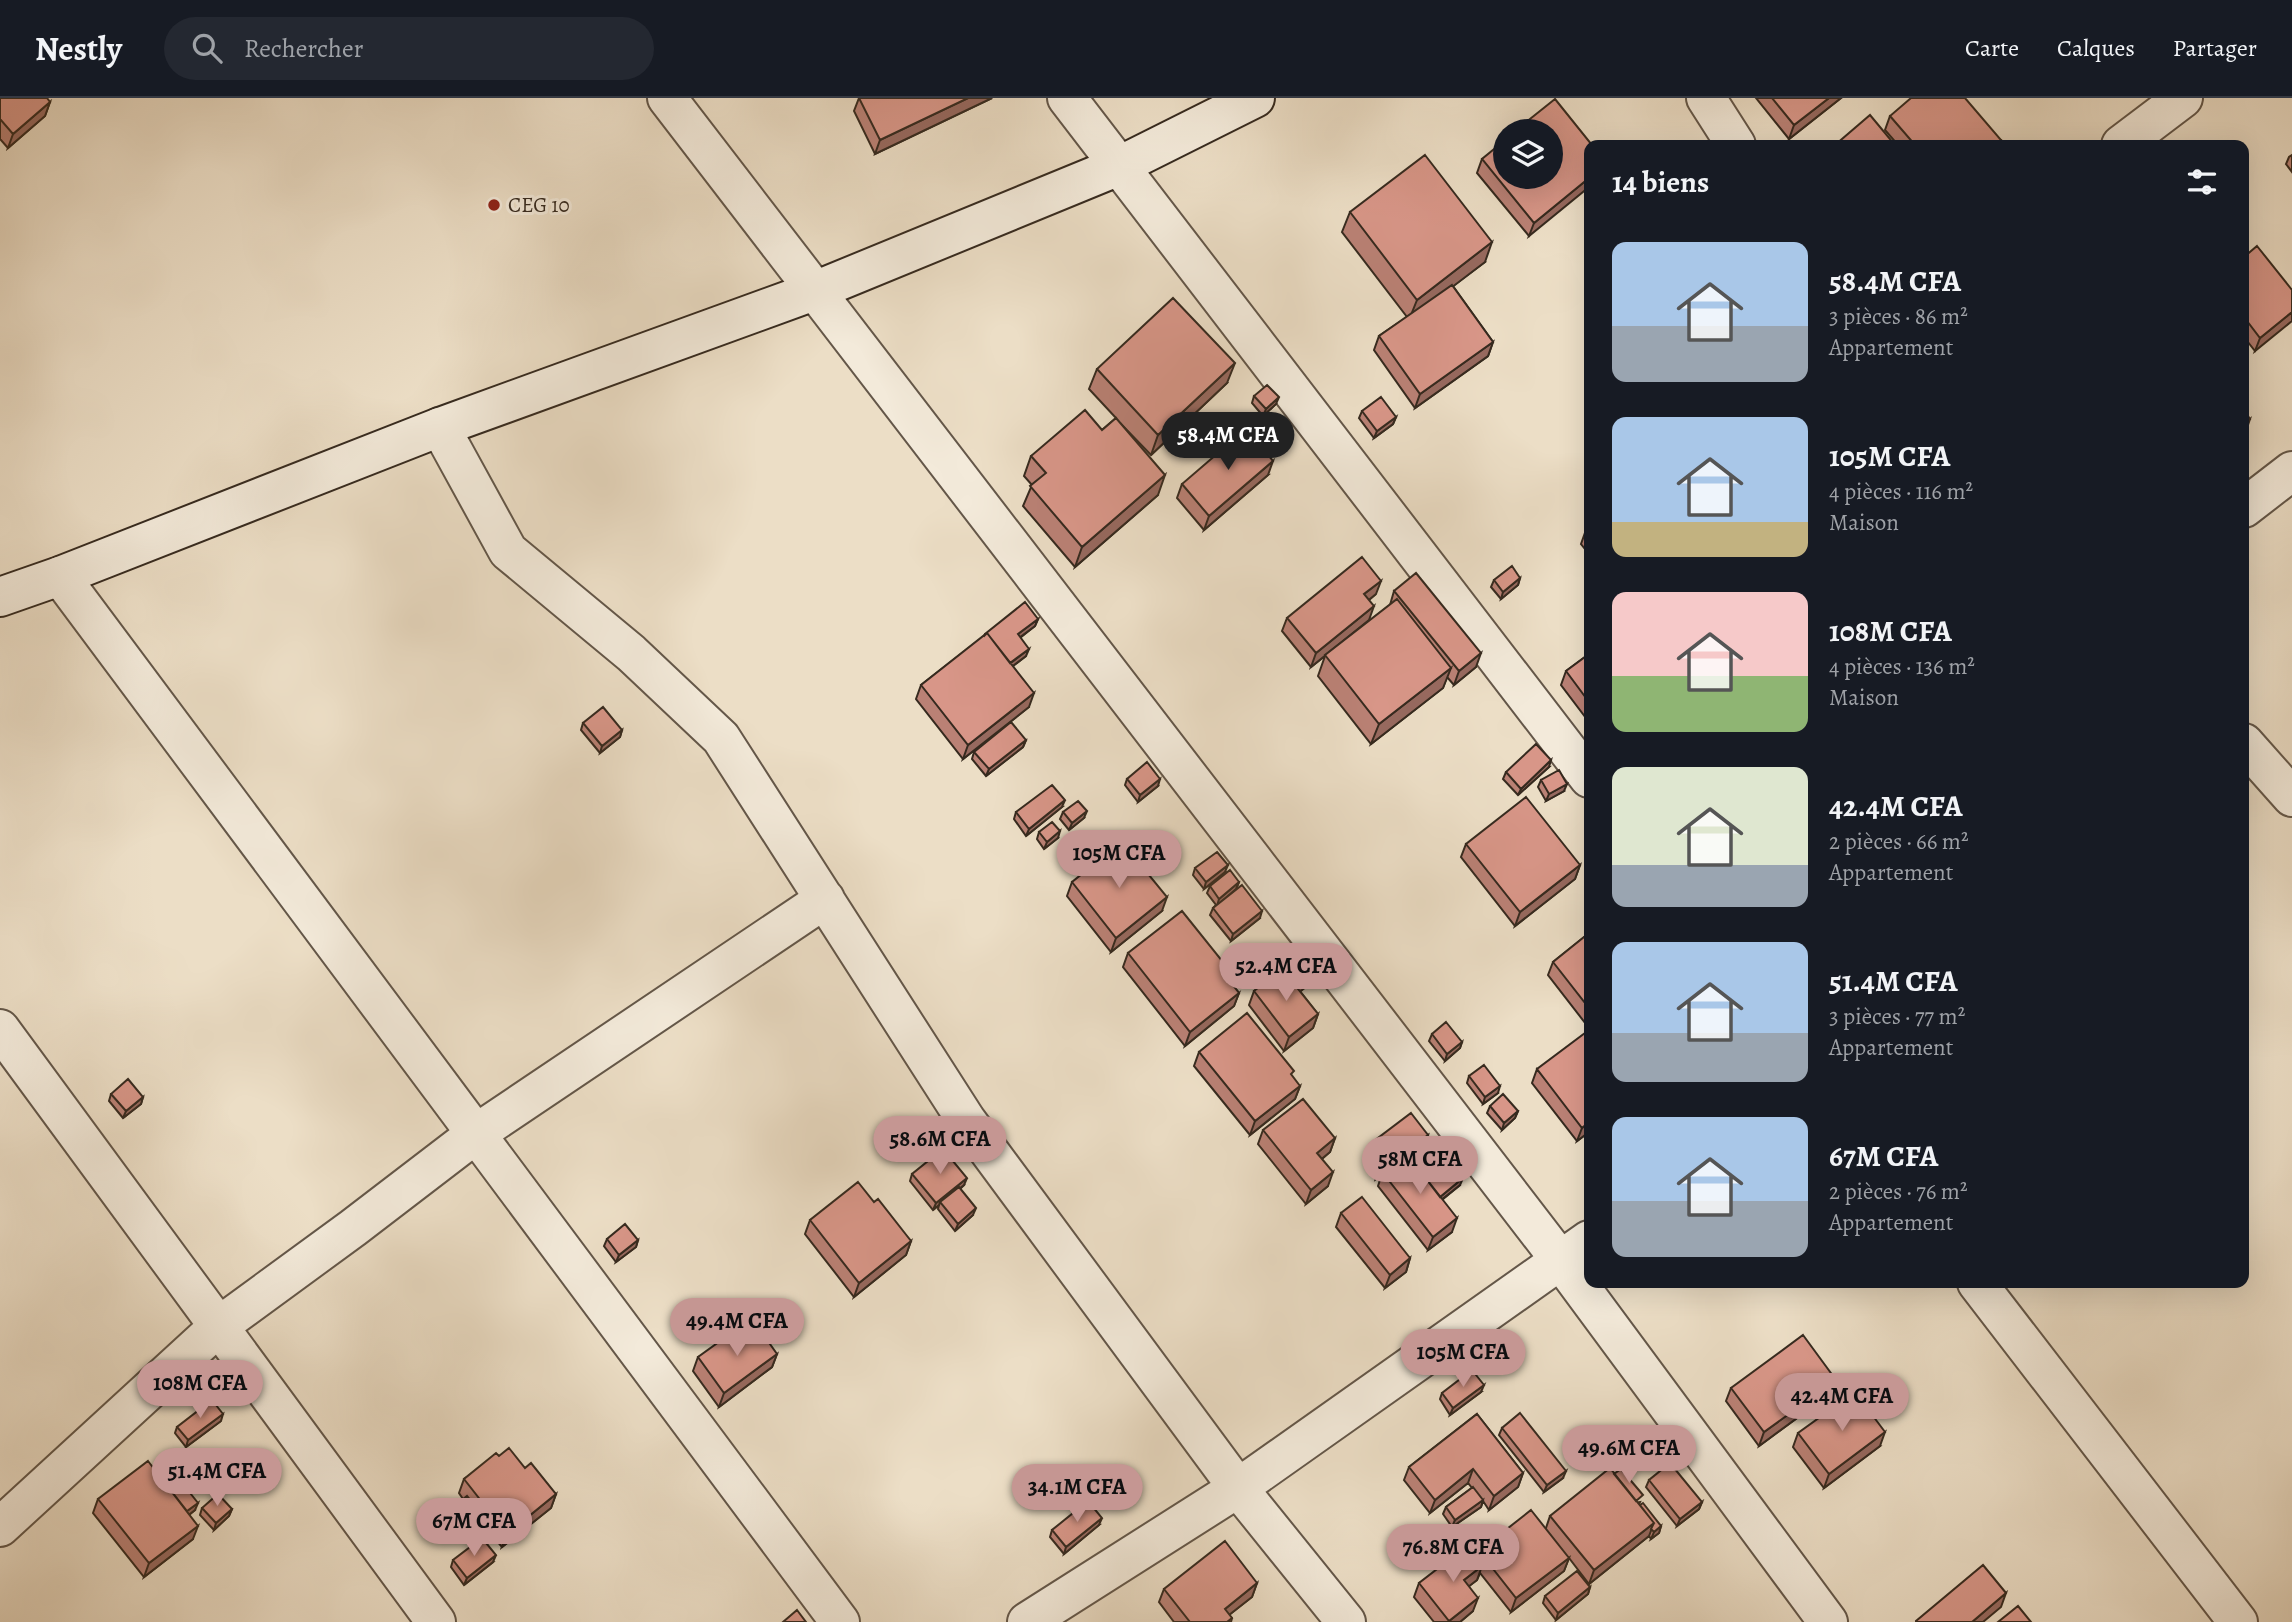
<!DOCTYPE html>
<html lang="fr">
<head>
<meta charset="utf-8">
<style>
	:root { --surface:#171b24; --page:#242831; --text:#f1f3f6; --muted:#9ea1a6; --line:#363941; --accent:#c59692 }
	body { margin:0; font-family:Alegreya,serif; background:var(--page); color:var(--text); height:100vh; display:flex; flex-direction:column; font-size:26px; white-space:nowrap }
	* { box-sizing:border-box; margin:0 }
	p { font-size:23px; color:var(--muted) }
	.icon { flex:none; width:38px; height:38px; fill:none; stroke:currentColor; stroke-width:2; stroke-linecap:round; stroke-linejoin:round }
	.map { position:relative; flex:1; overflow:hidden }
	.side { position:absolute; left:1584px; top:42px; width:665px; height:1148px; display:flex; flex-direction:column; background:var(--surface); border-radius:14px; box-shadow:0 7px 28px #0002 }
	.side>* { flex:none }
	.buttons { position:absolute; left:1493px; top:21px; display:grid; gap:14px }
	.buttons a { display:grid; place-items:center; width:70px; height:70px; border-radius:50%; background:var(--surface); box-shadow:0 7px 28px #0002; font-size:35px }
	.price { position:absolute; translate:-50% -60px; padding:0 16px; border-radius:24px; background:var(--accent); color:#111; font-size:23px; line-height:46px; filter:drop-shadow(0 2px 4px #0008) }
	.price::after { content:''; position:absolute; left:50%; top:42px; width:21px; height:16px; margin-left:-10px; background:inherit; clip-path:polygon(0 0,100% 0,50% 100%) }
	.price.active { background:#222; color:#fff }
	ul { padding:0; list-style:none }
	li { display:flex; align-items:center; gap:21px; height:175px; padding:0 28px }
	li span { display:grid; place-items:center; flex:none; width:196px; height:140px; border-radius:14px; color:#555 }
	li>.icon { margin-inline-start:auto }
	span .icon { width:84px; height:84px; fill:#fffc; stroke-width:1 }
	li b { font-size:30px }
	h2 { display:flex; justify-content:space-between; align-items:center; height:84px; padding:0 28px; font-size:30px }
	header { display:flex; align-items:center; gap:42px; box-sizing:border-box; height:98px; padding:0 35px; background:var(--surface); border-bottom:2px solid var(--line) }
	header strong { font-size:33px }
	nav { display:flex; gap:38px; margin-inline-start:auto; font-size:24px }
	.search { width:490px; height:63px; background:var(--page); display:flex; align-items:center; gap:18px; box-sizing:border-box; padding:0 24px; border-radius:38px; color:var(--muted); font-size:26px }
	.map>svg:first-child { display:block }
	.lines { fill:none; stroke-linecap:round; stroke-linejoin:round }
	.street-casing { stroke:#645749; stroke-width:42 }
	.secondary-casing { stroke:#362a1f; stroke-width:42 }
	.street { stroke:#f3eada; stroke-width:38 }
	.secondary { stroke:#f3eada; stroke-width:38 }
	.wall { fill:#ba8175; stroke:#362a1f; stroke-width:2 }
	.shaded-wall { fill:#97695f; stroke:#362a1f; stroke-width:2 }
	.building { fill:#d89688; stroke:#362a1f; stroke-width:2 }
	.poi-dot { fill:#8f2418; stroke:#f3eada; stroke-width:2.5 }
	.labels { text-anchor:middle; stroke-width:6; stroke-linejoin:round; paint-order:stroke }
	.poi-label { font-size:21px; fill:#362a1f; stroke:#f3eada; text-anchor:start }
</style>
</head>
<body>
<header>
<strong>Nestly</strong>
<div class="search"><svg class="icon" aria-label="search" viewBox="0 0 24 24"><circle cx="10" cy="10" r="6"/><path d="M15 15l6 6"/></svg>Rechercher</div>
<nav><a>Carte</a><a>Calques</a><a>Partager</a></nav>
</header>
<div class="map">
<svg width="2292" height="1524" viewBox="0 0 2292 1524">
	<rect width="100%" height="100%" fill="#ecdec6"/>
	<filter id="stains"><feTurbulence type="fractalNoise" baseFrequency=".00286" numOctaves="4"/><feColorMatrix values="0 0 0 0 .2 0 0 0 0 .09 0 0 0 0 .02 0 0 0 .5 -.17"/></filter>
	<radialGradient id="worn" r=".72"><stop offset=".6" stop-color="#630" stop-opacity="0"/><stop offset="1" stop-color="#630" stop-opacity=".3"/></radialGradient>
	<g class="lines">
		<defs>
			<path id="street" d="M667,0L1561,1163L1828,1524
				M1067,0L1589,680
				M1706,0L1736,47
				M2121,47L2183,0
				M440,329L508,453L631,555L721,640L966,1022L1238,1390L1346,1524
				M2244,410L2292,373
				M60,478L840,1524
				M2244,645L2292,699
				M0,931L436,1524
				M1977,1185L2238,1524
				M0,1429L219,1228L353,1130L477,1035L825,801
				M1027,1524L1238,1390L1589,1142"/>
			<path id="secondary" d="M0,499L60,478L440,329L817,192L1119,68L1255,0"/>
		</defs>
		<use href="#street" class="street-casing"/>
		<use href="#secondary" class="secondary-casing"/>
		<use href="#street" class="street"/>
		<use href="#secondary" class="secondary"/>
	</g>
	<path class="wall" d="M0,0L50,4L45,18L8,50L0,41Z
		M859,0H992L875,56L854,13Z
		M1756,0H1841L1789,41Z
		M1890,18L2001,42L1999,47H1898L1885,32Z
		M1592,47L1529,138L1477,75L1482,61Z
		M2292,57V74L2286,66L2289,59Z
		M1350,114L1485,164L1453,188L1493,244L1488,258L1415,310L1374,252L1379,238L1407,219L1342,134Z
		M2244,159L2292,192L2255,253L2244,239Z
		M1097,271L1227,285L1151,357L1120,325L1158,397L1075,469L1023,408L1032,387L1024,378L1031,358L1102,332L1116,320L1089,291Z
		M1254,298L1276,306L1263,318L1252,305Z
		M1362,313L1396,319L1393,326L1374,340L1359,320Z
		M1268,377L1204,432L1177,400L1182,386Z
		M1589,430V456L1581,446L1586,432Z
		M1520,480L1518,487L1501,501L1491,489L1494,482Z
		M1394,493L1476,569L1454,587L1447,579L1443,590L1371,646L1318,578L1325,558L1311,569L1282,533L1287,520L1376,496L1369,502V522L1332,552L1390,507Z
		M1038,521L1035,528L1020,540L1026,558L1013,568L1029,609L963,661L916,601L921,587L984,538L985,536Z
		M1589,556V624L1561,587L1566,573Z
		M583,625L622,632L620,639L600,655L581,632Z
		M1026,642L1023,649L986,678L972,661L974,654Z
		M1549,669L1518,697L1503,681L1506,674Z
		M1127,681L1158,688L1138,704L1125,687Z
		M1541,682L1564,693L1546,703L1538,689Z
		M1062,709L1026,738L1014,721L1016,714Z
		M1063,714L1084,720L1069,732L1060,721Z
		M1039,734L1058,740L1044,751L1037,741Z
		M1466,746L1580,767L1575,781L1515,828L1461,759Z
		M1195,770L1225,774L1204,791L1193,777Z
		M1072,784L1162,813L1111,854L1067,798Z
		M1239,784L1236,791L1260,820L1231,843L1210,817L1213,810L1216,807L1207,795L1210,788Z
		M1589,835V930L1548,877L1553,864Z
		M1128,855L1224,876L1239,895L1234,908L1185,948L1123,869Z
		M1287,877L1307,888L1300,893L1318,916L1313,930L1284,953L1249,907L1254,893Z
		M1432,936L1462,944L1460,950L1445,963L1429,943Z
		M1199,954L1300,988L1295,1001L1250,1037L1194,968Z
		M1537,971L1589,1034L1577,1043L1532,985Z
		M1469,978L1498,995L1483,1006L1467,985Z
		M111,996L143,999L141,1006L123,1020L109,1003Z
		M1490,1008L1518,1013L1515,1020L1502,1032L1487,1015Z
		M1263,1032L1335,1040L1330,1054L1322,1061L1328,1088L1306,1106L1258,1046Z
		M1428,1037L1426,1044L1460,1087L1442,1102L1452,1134L1428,1152L1378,1088L1382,1076L1376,1081L1371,1073L1373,1066L1376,1065L1367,1053L1370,1046Z
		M907,1040L921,1049L912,1057L904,1047Z
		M912,1076L964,1087L960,1091L973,1117L955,1133L938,1111L939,1107L933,1112L910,1083Z
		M874,1104L911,1143L906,1157L854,1199L805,1136L810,1122Z
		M1341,1115L1410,1160L1406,1174L1385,1190L1336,1129Z
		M607,1141L638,1142L636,1149L616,1164L604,1148Z
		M736,1245L777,1256L772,1269L719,1309L693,1273L698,1259Z
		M1836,1282L1831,1295L1759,1348L1726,1303L1731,1290Z
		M1481,1294L1450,1317L1440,1301L1442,1295Z
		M1477,1316L1523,1375L1518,1389L1489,1412L1483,1403L1481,1409L1452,1429L1443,1416L1446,1409L1472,1390L1468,1385L1430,1415L1404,1382L1409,1369Z
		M221,1323L186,1349L175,1335L177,1329Z
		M1502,1330L1563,1380L1544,1394L1499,1337Z
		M1798,1335L1880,1348L1824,1390L1793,1349Z
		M499,1358L525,1370L556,1396L551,1410L502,1449L487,1431L470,1445L449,1418L451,1411L463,1401L459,1395L464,1381Z
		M1649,1382L1702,1404L1699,1411L1677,1428L1646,1389Z
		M169,1390L195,1412L189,1417L193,1441L144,1479L93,1415L98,1401Z
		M1640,1404L1639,1406L1661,1428L1659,1435L1651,1441L1649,1438L1589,1486L1569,1460L1564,1473L1511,1514L1480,1475L1477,1482L1469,1488L1473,1513L1460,1524H1434L1414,1499L1419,1485L1476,1460L1479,1453L1546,1430L1550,1418Z
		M202,1410L232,1411L229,1418L214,1432L200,1417Z
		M1099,1427L1064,1456L1050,1439L1052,1432Z
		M453,1462L493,1464L464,1487L451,1469Z
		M1257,1485L1252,1499L1229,1517L1232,1520L1231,1524H1174L1159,1504L1164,1491Z
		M1590,1489L1588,1496L1556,1522L1543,1505L1545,1498Z"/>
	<path class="shaded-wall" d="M968,0H992L875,56L880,42Z
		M1829,0H1841L1789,41L1794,27Z
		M50,4L45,18L8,50L13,36Z
		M1589,80V89L1529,138L1534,125Z
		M1492,144L1485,164L1409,222L1417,202Z
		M2292,214V223L2255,253L2260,240Z
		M1493,244L1488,258L1415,310L1420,296Z
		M1235,265L1227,285L1151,357L1158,337Z
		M1279,299L1276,306L1263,318L1266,311Z
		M1396,319L1393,326L1374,340L1377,333Z
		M2250,321L2244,339V326Z
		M1273,363L1268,377L1204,432L1209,418Z
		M1165,377L1158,397L1075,469L1082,449Z
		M1520,480L1518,487L1501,501L1503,494Z
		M1381,483L1376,496L1359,510L1364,496Z
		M1374,508L1369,522L1311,569L1316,555Z
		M1038,521L1035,528L1015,543L1018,536Z
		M1029,551L1026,558L1005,574L1008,567Z
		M1481,555L1476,569L1454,587L1459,573Z
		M1451,570L1443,590L1371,646L1379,626Z
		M1034,595L1029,609L963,661L968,647Z
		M622,632L620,639L600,655L602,648Z
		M1026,642L1023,649L986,678L989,671Z
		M1551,662L1549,669L1518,697L1521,691Z
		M1160,681L1158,688L1138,704L1140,697Z
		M1567,686L1564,693L1546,703L1549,696Z
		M1065,702L1062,709L1026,738L1029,731Z
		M1087,713L1084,720L1069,732L1072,725Z
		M1060,733L1058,740L1044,751L1047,744Z
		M1228,767L1225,774L1204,791L1206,784Z
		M1580,767L1575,781L1515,828L1520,814Z
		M1239,784L1236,791L1217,808L1219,801Z
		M1167,799L1162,813L1111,854L1116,840Z
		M1262,813L1260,820L1231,843L1233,836Z
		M1309,881L1307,888L1295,898L1297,891Z
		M1239,895L1234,908L1185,948L1190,934Z
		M1318,916L1313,930L1284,953L1289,939Z
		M1462,944L1460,950L1445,963L1447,956Z
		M1300,988L1295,1001L1250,1037L1255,1023Z
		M1500,988L1498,995L1483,1006L1485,999Z
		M143,999L141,1006L123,1020L126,1013Z
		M1518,1013L1515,1020L1502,1032L1504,1025Z
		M1589,1024V1034L1577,1043L1582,1030Z
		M1428,1037L1426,1044L1376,1081L1379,1074Z
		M1335,1040L1330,1054L1312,1069L1317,1055Z
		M924,1042L921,1049L912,1057L914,1050Z
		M1333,1074L1328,1088L1306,1106L1311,1092Z
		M967,1080L964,1087L941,1105L940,1104L939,1107L933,1112L936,1105Z
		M1463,1080L1460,1087L1436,1106L1439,1100Z
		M976,1110L973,1117L955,1133L958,1126Z
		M1457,1120L1452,1134L1428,1152L1433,1139Z
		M638,1142L636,1149L616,1164L619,1157Z
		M911,1143L906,1157L854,1199L859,1185Z
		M1410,1160L1406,1174L1385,1190L1390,1177Z
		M777,1256L772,1269L719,1309L724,1295Z
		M1836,1282L1831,1295L1759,1348L1764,1334Z
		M1484,1287L1481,1294L1450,1317L1453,1310Z
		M223,1316L221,1323L186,1349L188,1342Z
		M1885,1334L1880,1348L1824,1390L1829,1376Z
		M1473,1371L1468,1385L1430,1415L1435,1402Z
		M1566,1373L1563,1380L1544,1394L1547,1387Z
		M1523,1375L1518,1389L1489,1412L1494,1398Z
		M556,1396L551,1410L502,1449L507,1436Z
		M1483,1402L1481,1409L1452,1429L1455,1422Z
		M1702,1404L1699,1411L1677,1428L1680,1421Z
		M198,1405L195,1412L182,1422L184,1415Z
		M232,1411L229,1418L214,1432L216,1425Z
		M1102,1420L1099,1427L1064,1456L1066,1449Z
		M489,1425L487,1432L470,1445L472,1438Z
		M1654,1425L1649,1438L1589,1486L1594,1472Z
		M198,1428L193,1441L144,1479L149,1465Z
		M1661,1428L1659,1435L1651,1441L1654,1434Z
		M496,1457L493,1464L464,1487L467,1480Z
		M1569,1460L1564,1473L1511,1514L1516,1500Z
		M1482,1468L1477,1482L1459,1496L1464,1482Z
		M1257,1485L1252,1499L1220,1524L1225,1511Z
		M1590,1489L1588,1496L1556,1522L1558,1515Z
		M2006,1495L2001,1509L1983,1524H1972Z
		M1478,1500L1473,1513L1460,1524H1448Z"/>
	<path class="building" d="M0,0H47L50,4L13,36L0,21Z
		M859,0H968L880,42Z
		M1772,0H1829L1794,27Z
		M1911,0H1965L2001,42L1994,47H1915L1890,18Z
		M1555,1L1592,47H1589V80L1534,125L1482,61L1505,42V79H1550V33H1515Z
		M1870,17L1895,47H1835Z
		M1425,57L1492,144L1417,202L1350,114Z
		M2257,148L2292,192V214L2260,240L2244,219V159Z
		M1452,187L1493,244L1420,296L1379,238Z
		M1173,200L1235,265L1158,337L1097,271Z
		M1267,287L1279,299L1266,311L1254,298Z
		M1381,299L1396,319L1377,333L1362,313Z
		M1085,312L1102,332L1116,320L1165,377L1082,449L1030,388L1046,375L1031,358Z
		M2244,312L2250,321L2244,326Z
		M1246,331L1273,363L1209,418L1182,386Z
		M1362,459L1381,483L1364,496L1374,508L1316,555L1287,520Z
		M1512,468L1520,480L1503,494L1494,482Z
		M1416,475L1481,555L1459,573L1394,493Z
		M1397,501L1451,570L1379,626L1325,557Z
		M1025,504L1038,521L1018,536L1029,551L1010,565L987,535L985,537V536Z
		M987,535L1034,595L968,647L921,587Z
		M1589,556V604L1566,573Z
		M603,609L622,632L602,648L583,625Z
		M1011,624L1026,642L989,671L974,654Z
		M1536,646L1551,662L1521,691L1506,674Z
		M1147,664L1160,681L1140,697L1127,681Z
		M1559,672L1567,686L1549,696L1541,682Z
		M1052,687L1065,702L1029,731L1016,714Z
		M1526,699L1580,767L1520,814L1466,746Z
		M1078,703L1087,713L1072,725L1063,714Z
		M1052,724L1060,733L1047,744L1039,734Z
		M1122,744L1167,799L1116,840L1072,784Z
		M1217,754L1228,767L1206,784L1195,770Z
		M1230,772L1239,784L1219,801L1210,788Z
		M1242,787L1262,813L1233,836L1213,810Z
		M1182,813L1227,869L1222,873L1239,895L1190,934L1128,855Z
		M1589,835V910L1553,864Z
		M1299,868L1309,881L1298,890L1287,877Z
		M1282,871L1318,916L1289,939L1254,893Z
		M1247,915L1294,973L1291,976L1300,988L1255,1023L1199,954Z
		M1446,924L1462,944L1447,956L1432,936Z
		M1589,932V1024L1582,1030L1537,971Z
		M1484,967L1500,988L1485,999L1469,978Z
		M128,981L143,999L126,1013L111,996Z
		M1503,996L1518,1013L1504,1025L1490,1008Z
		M1303,1001L1335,1040L1317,1055L1333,1074L1311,1092L1263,1032Z
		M1411,1015L1428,1037L1379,1074L1373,1066L1381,1061L1370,1046Z
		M916,1033L924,1042L914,1050L907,1040Z
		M1430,1040L1463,1080L1440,1099L1408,1057Z
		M943,1051L967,1080L936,1105L912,1076Z
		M1407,1056L1457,1120L1433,1139L1383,1075Z
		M858,1084L874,1104L878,1101L911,1143L859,1185L810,1122Z
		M959,1089L976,1110L958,1126L940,1104Z
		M1362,1099L1410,1160L1390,1177L1341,1115Z
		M625,1126L638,1142L619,1157L607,1141Z
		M758,1229L777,1256L724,1295L698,1259L730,1236L736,1245Z
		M1803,1237L1836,1282L1764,1334L1731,1290Z
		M1472,1272L1484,1287L1453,1310L1442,1295Z
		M1855,1294L1885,1334L1829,1376L1798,1335Z
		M212,1302L223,1316L188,1342L177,1329Z
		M1520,1315L1566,1373L1547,1387L1502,1330Z
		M1477,1316L1523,1375L1494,1398L1473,1371L1435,1402L1409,1369Z
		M509,1350L525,1370L531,1365L556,1396L507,1436L464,1381L496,1355L499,1358Z
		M148,1363L198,1428L149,1465L98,1401Z
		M1670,1365L1702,1404L1680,1421L1649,1382Z
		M1610,1370L1654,1425L1594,1472L1550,1418Z
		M1621,1371L1643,1397L1636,1403L1614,1376Z
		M179,1381L198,1405L187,1413L169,1390Z
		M1473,1389L1483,1402L1455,1422L1446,1409Z
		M218,1396L232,1411L216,1425L202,1410Z
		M467,1398L489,1425L472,1438L451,1411Z
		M1088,1403L1102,1420L1066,1449L1052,1432Z
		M1643,1405L1661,1428L1654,1434L1651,1431L1654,1425L1640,1407Z
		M1531,1412L1569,1460L1516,1500L1479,1453Z
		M482,1440L496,1457L467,1480L453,1462Z
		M1225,1443L1257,1485L1225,1511L1232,1520L1227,1524H1190L1164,1491Z
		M1467,1448L1482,1468L1464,1482L1478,1500L1449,1523L1419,1485Z
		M1983,1467L2006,1495L1972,1524H1916V1523Z
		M1577,1473L1590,1489L1558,1515L1545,1498Z
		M2018,1508L2031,1524H1998Z
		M797,1512L806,1524H783Z"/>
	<circle class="poi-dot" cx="494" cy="107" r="7"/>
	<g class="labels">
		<g class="poi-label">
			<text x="508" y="114">CEG 10</text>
		</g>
	</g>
	<rect width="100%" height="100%" filter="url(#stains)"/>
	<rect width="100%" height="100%" fill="url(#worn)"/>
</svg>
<div class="buttons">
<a><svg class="icon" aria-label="layers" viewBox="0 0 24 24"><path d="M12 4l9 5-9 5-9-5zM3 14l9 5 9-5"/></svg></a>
</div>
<b class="price active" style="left:1228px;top:374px">58.4M CFA</b>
<b class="price" style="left:1119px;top:792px">105M CFA</b>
<b class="price" style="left:1286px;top:905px">52.4M CFA</b>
<b class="price" style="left:940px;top:1078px">58.6M CFA</b>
<b class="price" style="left:1420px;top:1098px">58M CFA</b>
<b class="price" style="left:737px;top:1260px">49.4M CFA</b>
<b class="price" style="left:1463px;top:1291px">105M CFA</b>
<b class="price" style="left:200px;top:1322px">108M CFA</b>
<b class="price" style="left:1842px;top:1335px">42.4M CFA</b>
<b class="price" style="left:1629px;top:1387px">49.6M CFA</b>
<b class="price" style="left:217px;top:1410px">51.4M CFA</b>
<b class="price" style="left:1077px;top:1426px">34.1M CFA</b>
<b class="price" style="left:474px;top:1460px">67M CFA</b>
<b class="price" style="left:1453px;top:1486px">76.8M CFA</b>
<section class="side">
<h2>14 biens<svg class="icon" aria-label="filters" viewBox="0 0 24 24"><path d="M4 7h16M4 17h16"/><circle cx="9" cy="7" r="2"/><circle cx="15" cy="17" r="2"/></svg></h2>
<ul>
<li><span style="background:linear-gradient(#a9c7e8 60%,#9aa5b1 0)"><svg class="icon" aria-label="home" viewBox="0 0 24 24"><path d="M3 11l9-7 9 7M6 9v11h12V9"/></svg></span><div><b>58.4M CFA</b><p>3 pièces · 86 m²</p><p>Appartement</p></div></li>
<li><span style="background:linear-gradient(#a9c7e8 75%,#c2b280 0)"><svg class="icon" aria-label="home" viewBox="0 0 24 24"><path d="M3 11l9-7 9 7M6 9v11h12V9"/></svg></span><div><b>105M CFA</b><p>4 pièces · 116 m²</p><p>Maison</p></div></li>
<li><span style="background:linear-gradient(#f6c9c9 60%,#8fb573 0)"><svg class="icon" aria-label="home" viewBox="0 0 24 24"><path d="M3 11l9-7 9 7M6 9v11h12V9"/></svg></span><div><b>108M CFA</b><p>4 pièces · 136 m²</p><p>Maison</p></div></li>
<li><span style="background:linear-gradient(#dfe7d0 70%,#9aa5b1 0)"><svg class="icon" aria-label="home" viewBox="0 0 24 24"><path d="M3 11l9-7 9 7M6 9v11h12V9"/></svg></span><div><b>42.4M CFA</b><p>2 pièces · 66 m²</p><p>Appartement</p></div></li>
<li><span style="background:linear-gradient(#a9c7e8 65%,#9aa5b1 0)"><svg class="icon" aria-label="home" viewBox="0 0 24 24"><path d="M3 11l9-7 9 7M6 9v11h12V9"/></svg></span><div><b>51.4M CFA</b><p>3 pièces · 77 m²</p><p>Appartement</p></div></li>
<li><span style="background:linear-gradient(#a9c7e8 60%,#9aa5b1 0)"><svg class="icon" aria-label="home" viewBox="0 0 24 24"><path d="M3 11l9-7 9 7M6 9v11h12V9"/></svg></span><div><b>67M CFA</b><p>2 pièces · 76 m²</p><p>Appartement</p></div></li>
</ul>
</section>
</div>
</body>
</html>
